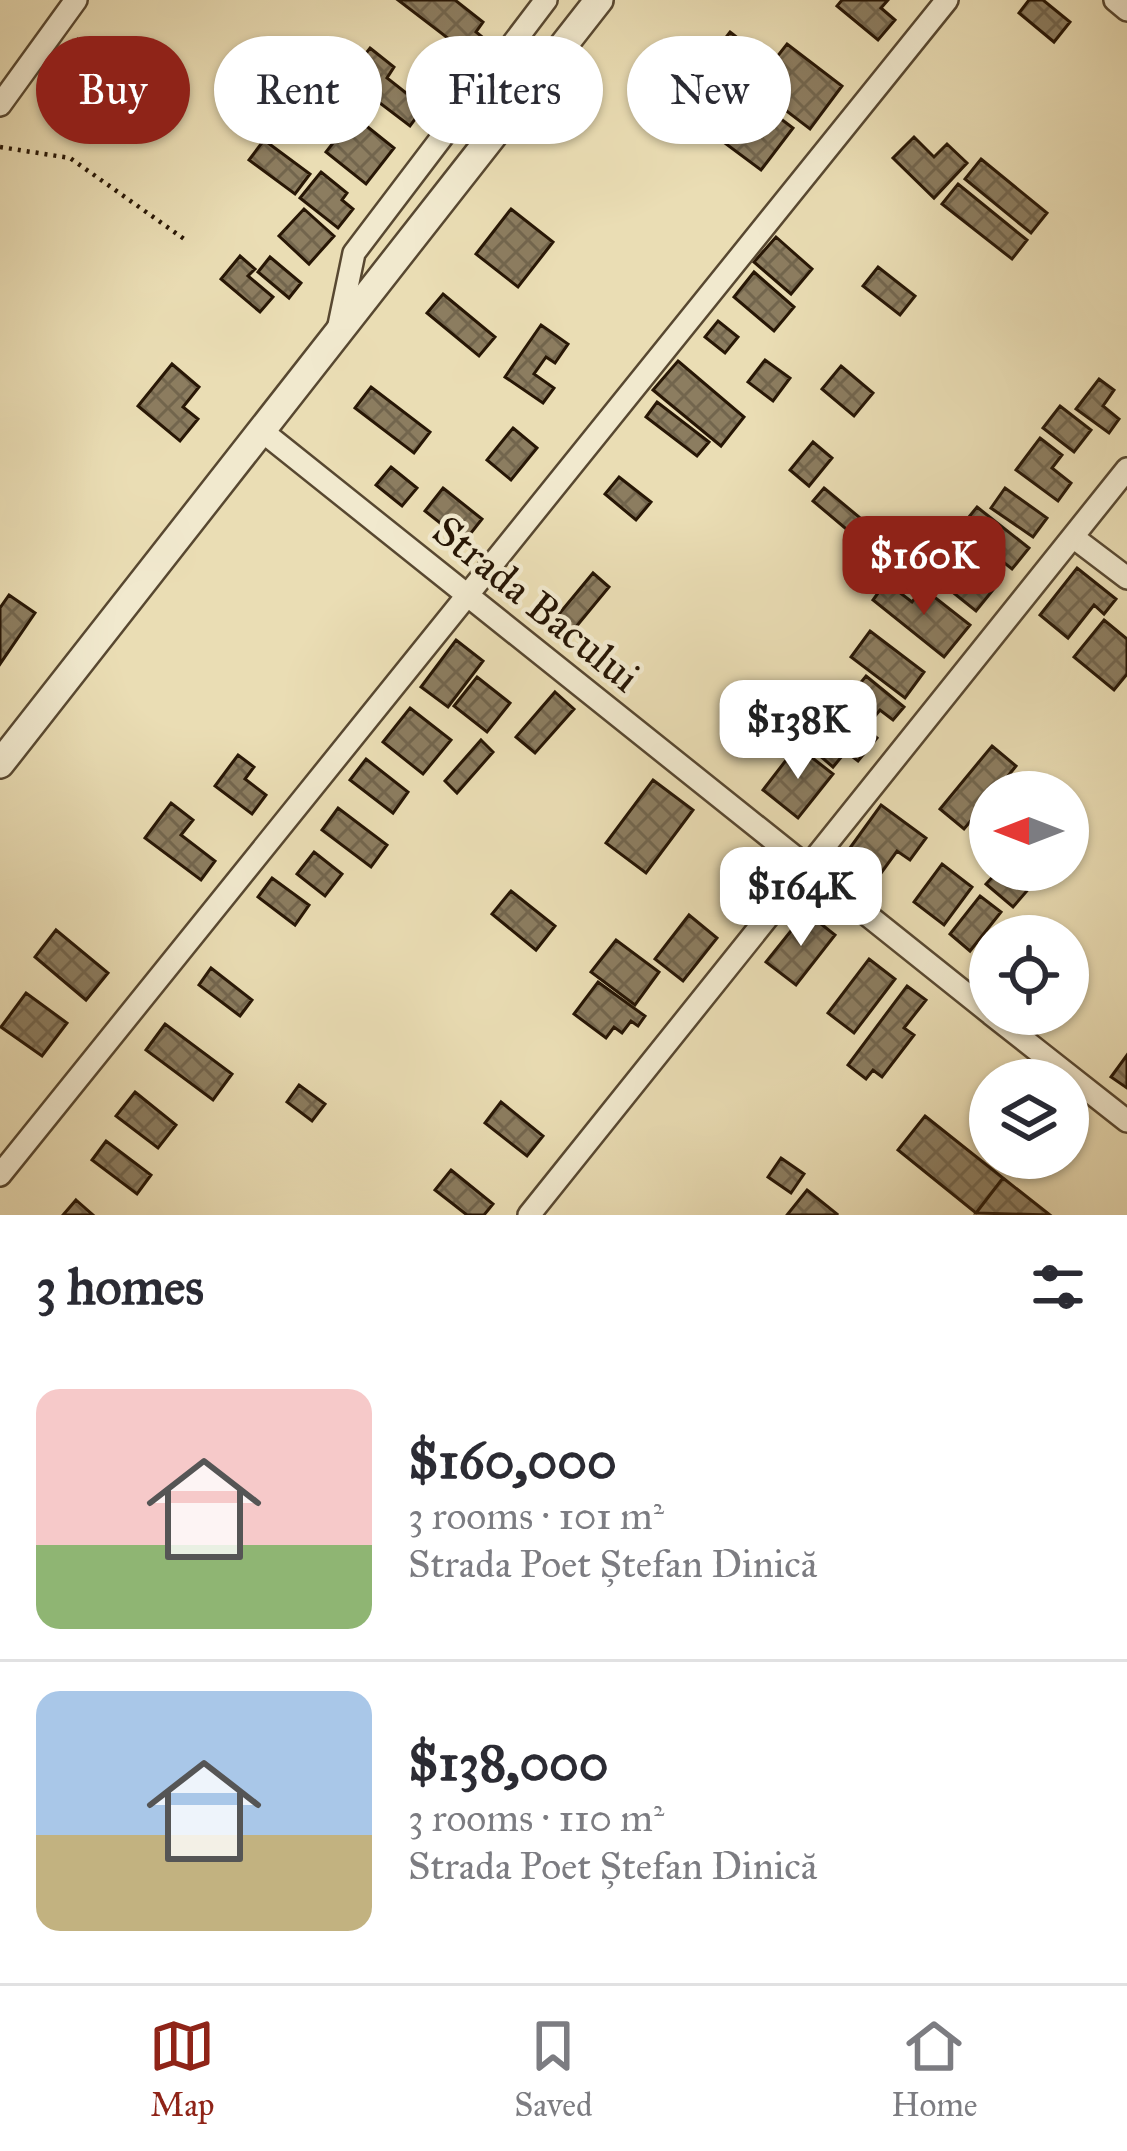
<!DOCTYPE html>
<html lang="en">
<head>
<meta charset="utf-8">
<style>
	:root { --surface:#fff; --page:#f7f7f7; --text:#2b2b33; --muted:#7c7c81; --line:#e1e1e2; --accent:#8f2418 }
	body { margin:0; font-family:"IM FELL Great Primer",serif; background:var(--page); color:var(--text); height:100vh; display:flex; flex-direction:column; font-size:45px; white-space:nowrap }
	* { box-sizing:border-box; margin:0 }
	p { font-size:39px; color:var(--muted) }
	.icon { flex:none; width:66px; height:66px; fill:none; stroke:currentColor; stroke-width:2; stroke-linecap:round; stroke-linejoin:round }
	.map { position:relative; height:1215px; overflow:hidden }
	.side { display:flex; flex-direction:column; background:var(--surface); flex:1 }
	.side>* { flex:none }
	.hud { position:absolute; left:36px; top:36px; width:1056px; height:108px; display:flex; gap:24px }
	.needle { width:78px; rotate:270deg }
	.fabs { position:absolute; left:969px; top:771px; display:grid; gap:24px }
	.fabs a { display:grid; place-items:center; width:120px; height:120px; border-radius:50%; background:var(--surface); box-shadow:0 3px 9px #0004; font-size:60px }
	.price { position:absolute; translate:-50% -102px; padding:0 27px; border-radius:24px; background:#fff; color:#222; font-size:39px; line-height:78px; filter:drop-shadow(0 3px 6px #0008) }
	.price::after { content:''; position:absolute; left:50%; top:72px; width:36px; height:27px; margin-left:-18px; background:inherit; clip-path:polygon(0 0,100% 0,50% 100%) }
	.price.on { background:var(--accent); color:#fff }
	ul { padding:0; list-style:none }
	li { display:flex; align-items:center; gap:36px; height:300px; padding:0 36px }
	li+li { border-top:3px solid var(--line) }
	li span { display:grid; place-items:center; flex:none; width:336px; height:240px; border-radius:24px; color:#555 }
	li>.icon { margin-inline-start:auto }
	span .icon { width:144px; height:144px; fill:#fffc; stroke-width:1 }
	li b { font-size:51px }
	h2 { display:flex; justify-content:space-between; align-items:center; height:144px; padding:0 36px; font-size:51px }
	.chip { padding:0 42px; border-radius:54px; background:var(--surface); box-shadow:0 3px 9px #0004; font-size:42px; line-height:108px }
	.chip.on { background:var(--accent); color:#fff }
	.menu { display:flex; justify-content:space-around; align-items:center; height:168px; border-top:3px solid var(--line); background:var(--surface); font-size:33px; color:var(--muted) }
	.menu a { display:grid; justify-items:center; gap:6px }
	.menu .on { color:var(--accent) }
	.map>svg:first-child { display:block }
	.building { fill:url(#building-cross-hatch); stroke:#271605; stroke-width:3 }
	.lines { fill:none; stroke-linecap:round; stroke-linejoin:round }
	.minor-casing { stroke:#584831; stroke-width:26 }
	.tertiary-casing { stroke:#584831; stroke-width:32 }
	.path { stroke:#271605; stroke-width:4.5; stroke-dasharray:3 6; stroke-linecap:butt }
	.minor { stroke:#f1e9ce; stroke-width:21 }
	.tertiary { stroke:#f1e9ce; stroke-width:27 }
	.labels { text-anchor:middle; stroke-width:9; stroke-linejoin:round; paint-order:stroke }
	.street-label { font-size:42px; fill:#271605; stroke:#f1e9ce }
</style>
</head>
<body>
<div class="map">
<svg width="1127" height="1215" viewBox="0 0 1127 1215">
	<defs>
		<pattern id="building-cross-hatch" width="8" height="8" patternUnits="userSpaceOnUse" patternTransform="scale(3)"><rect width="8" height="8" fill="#8c7d60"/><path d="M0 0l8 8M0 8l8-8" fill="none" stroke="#72654d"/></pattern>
	</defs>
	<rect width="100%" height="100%" fill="#eaddb4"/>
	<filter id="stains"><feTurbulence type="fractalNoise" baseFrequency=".00167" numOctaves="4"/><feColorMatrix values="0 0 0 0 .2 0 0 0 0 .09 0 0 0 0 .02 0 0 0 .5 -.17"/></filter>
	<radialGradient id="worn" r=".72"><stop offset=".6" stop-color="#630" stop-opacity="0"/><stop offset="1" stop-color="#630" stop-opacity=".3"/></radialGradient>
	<path class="building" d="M398,0H455L483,22L476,32L492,45L479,62Z
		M842,0H888L881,8L895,20L878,40L837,6Z
		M1029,0H1043L1070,22L1054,42L1019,13Z
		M730,32L771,64L754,86L713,54Z
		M787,44L842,86L810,129L754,86Z
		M370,48L394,67L387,78L424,107L410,126L347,78Z
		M756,100L793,128L761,170L706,129L720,111L738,125Z
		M354,116L394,148L366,184L326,152Z
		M914,137L934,157L947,144L967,163L934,198L893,158Z
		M264,140L310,174L295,194L249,160Z
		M981,159L1047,213L1031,233L965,179Z
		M321,172L347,193L342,200L353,209L338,228L300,198Z
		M958,184L1027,240L1012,259L942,204Z
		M304,209L334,236L309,264L279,236Z
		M511,209L553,242L518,287L476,254Z
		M776,237L812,269L791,294L754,262Z
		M240,256L255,269L248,276L273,297L260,312L221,279Z
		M270,257L301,283L289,298L258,272Z
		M878,267L915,296L900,315L863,286Z
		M754,272L794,307L774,331L734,297Z
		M443,294L495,337L479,356L427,313Z
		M718,321L738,337L725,353L705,337Z
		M541,325L568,344L555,363L546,357L534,374L554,388L543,403L505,377Z
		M765,360L790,378L773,401L748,382Z
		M678,361L744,417L721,446L653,390Z
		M172,364L199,387L183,407L198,419L180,441L138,406Z
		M841,366L873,393L854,416L822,389Z
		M1099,379L1114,390L1103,406L1119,419L1109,433L1076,409Z
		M371,387L430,432L414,453L355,408Z
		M657,402L709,442L697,456L646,417Z
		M1060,406L1091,430L1074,452L1043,428Z
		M513,428L537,448L511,480L487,460Z
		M1040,438L1062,455L1052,468L1071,483L1058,501L1016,470Z
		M813,442L832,458L809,486L790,470Z
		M391,467L417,488L402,506L376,485Z
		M619,477L651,502L636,520L605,494Z
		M443,488L482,519L464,542L425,511Z
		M824,488L906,556L895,570L813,501Z
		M1005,488L1047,518L1033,537L991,508Z
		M977,507L1029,548L1012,569L960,528Z
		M940,531L1001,580L976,611L915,562Z
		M1077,568L1116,599L1104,614L1094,605L1068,638L1040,615Z
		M593,573L609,587L570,634L554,620Z
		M886,582L912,602L923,588L970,625L944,657L873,600Z
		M9,595L35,613L0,664V608Z
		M1104,620L1127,639V674L1114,690L1074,657Z
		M870,631L924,672L905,698L851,657Z
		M456,640L483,661L448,707L421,687Z
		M866,676L904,707L893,720L880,710L865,728L877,738L858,761L845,751L852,742L828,723Z
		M477,677L510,703L487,732L454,706Z
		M758,683L806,721L796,734L784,725L775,735L759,722L768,711L748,696Z
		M555,692L574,709L535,753L516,737Z
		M410,708L451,740L423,774L383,742Z
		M822,737L843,755L833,767L812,749Z
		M481,740L493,752L457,793L445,781Z
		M797,746L833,774L798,818L763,790Z
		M992,746L1016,766L995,792H990V798L964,829L940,809Z
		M238,755L254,767L245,779L266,795L252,814L215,786Z
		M366,759L408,792L393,813L350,780Z
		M653,780L693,810L646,873L606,843Z
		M171,803L193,820L181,835L215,861L201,880L145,838Z
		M881,805L926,838L910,860L897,851L879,876L847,852Z
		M338,808L387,845L371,867L322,830Z
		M314,852L342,874L325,896L297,874Z
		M942,864L972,887L944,925L914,902Z
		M999,870H1015L1032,885L1013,907L986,884Z
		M272,878L309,905L295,925L258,897Z
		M511,891L555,926L536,950L492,914Z
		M980,896L1001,912L970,951L950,934Z
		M806,912L835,935L796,985L766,962Z
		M689,915L717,938L683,981L655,959Z
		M56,930L108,973L86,1000L35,957Z
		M616,940L659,972L635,1005L591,972Z
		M869,959L895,979L854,1033L828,1013Z
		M211,968L252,1000L240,1016L199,985Z
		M598,982L645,1016L638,1026L631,1021L622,1033L614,1027L606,1038L574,1014Z
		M907,986L926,1000L904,1028L914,1035L882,1077L873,1070L866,1079L848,1065Z
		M26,993L67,1023L42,1056L1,1027Z
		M165,1024L232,1074L213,1100L146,1050Z
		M1127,1055V1088L1111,1077Z
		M299,1085L325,1104L312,1121L287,1102Z
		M135,1092L176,1125L158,1148L116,1116Z
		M501,1102L543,1136L527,1156L485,1123Z
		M925,1116L1003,1178L976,1213L898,1150Z
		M106,1141L151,1175L137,1194L92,1160Z
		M781,1158L804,1174L791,1193L768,1177Z
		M451,1170L493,1204L484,1215H467L435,1190Z
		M1003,1178L1050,1215L976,1213Z
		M807,1190L837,1214L836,1215H787Z
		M76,1200L93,1215H63Z"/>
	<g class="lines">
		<defs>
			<path id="minor" d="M1115,0L1127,10
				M0,105L76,0
				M337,335L354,253L546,0
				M262,431L990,1013
				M1073,537L1127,578
				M991,1014L1127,1121
				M0,1175L947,0
				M529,1215L1127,469"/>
			<path id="tertiary" d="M0,764L599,0"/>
		</defs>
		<use href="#minor" class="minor-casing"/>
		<use href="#tertiary" class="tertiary-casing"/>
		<path class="path" d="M76,39L145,97
			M0,147L70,158L187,241"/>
		<use href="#minor" class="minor"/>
		<use href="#tertiary" class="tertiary"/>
	</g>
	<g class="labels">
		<g class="street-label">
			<text transform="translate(537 603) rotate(39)" y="15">Strada Bacului</text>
		</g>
	</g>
	<rect width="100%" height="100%" filter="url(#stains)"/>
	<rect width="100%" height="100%" fill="url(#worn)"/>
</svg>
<div class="fabs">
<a><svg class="needle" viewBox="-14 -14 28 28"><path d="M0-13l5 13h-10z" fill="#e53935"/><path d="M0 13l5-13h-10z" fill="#7c7c81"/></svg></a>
<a><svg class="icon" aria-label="locate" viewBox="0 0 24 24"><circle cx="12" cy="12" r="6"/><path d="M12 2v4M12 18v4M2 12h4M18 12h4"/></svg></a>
<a><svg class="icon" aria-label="layers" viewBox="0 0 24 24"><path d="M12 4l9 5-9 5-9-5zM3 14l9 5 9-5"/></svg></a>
</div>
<b class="price on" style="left:924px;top:618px">$160K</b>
<b class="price" style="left:798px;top:782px">$138K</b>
<b class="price" style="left:801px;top:949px">$164K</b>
<div class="hud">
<a class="chip on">Buy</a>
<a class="chip">Rent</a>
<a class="chip">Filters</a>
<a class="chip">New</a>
</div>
</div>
<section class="side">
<h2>3 homes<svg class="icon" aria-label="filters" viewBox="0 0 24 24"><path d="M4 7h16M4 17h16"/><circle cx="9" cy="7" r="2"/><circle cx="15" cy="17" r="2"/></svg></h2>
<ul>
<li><span style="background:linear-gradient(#f6c9c9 65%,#8fb573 0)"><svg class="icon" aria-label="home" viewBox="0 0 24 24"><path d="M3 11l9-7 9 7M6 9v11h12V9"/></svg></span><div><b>$160,000</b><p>3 rooms · 101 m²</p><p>Strada Poet Ștefan Dinică</p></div></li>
<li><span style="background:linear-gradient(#a9c7e8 60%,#c2b280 0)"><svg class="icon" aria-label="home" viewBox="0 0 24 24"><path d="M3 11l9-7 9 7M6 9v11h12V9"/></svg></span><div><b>$138,000</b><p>3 rooms · 110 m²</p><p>Strada Poet Ștefan Dinică</p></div></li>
</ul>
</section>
<nav class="menu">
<a class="on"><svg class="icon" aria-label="map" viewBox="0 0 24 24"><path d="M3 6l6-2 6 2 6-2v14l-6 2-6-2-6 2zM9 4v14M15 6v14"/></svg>Map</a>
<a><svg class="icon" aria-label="saved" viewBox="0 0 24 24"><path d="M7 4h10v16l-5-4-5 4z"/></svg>Saved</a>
<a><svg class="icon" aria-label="home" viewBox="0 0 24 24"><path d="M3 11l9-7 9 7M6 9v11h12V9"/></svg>Home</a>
</nav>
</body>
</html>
